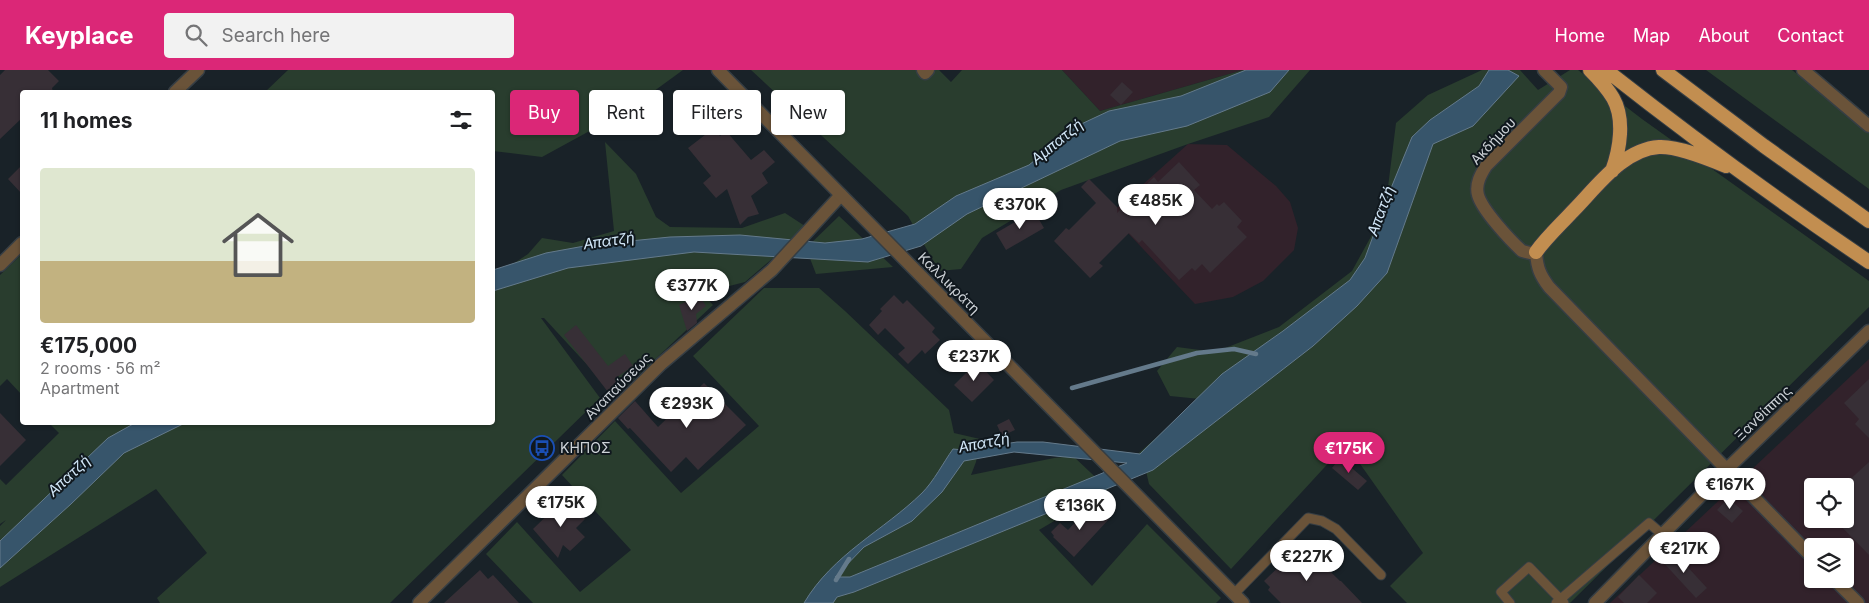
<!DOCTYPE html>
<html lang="en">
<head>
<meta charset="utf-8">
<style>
	:root { --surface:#fff; --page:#f2f2f2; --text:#202124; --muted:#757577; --accent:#db2777 }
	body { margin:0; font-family:Inter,sans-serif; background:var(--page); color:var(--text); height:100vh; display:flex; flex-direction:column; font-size:19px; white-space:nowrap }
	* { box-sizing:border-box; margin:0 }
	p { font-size:16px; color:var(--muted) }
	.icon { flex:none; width:28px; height:28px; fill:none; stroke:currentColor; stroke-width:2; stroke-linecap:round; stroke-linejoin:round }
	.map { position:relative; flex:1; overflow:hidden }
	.details { position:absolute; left:20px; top:20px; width:475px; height:335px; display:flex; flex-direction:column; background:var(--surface); border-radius:5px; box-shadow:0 1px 4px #0004 }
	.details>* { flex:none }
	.guide { position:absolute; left:510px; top:20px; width:475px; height:45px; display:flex; gap:10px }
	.buttons { position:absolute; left:1804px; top:408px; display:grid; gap:10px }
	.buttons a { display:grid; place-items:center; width:50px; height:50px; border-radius:5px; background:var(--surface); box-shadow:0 1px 4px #0004; font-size:25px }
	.price { position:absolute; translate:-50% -42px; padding:0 11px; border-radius:18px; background:#fff; color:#222; font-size:16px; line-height:32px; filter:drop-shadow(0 1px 2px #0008) }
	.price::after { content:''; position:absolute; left:50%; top:30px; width:15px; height:11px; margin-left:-8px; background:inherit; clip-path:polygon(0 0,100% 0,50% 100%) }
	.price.current { background:var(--accent); color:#fff }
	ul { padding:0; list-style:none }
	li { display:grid; align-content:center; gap:10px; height:265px; padding:0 20px }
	li span { display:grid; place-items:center; height:155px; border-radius:5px; color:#555 }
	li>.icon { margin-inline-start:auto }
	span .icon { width:90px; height:90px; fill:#fffc; stroke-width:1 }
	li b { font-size:21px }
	h2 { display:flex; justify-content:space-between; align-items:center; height:60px; padding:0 20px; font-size:21px }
	.pill { padding:0 18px; border-radius:5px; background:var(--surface); box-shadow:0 1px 4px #0004; font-size:18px; line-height:45px }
	.pill.current { background:var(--accent); color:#fff }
	header { display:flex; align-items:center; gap:30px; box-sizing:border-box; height:70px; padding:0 25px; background:var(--accent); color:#fff }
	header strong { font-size:24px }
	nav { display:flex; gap:28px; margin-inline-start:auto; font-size:18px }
	.search { width:350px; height:45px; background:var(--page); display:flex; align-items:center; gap:12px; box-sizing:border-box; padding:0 18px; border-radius:5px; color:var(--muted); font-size:19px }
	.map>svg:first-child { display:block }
	.industrial { fill:#32222b; fill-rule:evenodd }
	.green { fill:#293d2e }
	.water { fill:#37556b; stroke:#647a8b; fill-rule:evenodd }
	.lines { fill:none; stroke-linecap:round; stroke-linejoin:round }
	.stream { stroke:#647a8b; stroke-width:4.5 }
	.building { fill:#372f36 }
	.service-casing { stroke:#363e44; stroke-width:11 }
	.minor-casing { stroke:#363e44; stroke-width:15 }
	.tertiary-casing { stroke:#363e44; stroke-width:15 }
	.trunk-casing { stroke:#363e44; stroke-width:16 }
	.service { stroke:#6a5339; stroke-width:9 }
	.minor { stroke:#6a5339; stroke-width:12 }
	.tertiary { stroke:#6a5339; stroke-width:12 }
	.trunk { stroke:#c28e50; stroke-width:14 }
	.labels { text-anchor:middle; stroke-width:4; stroke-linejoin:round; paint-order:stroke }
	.street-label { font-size:14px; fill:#cdd2d7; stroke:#10181e }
	.poi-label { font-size:14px; fill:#cdd2d7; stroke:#10181e; text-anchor:start }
	.water-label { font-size:15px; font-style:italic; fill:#d2e7f8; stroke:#10181e }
</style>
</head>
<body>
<header>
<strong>Keyplace</strong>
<div class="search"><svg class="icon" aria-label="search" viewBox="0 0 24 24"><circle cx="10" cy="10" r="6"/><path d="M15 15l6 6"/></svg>Search here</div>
<nav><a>Home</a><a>Map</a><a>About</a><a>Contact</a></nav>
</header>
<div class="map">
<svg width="1869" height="533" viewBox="0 0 1869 533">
	<rect width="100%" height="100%" fill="#192228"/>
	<path class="industrial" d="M1062,0H1243L1100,41Z
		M1188,74L1227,75L1276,116L1290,132L1298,158L1294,180L1263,211L1233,227L1195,234L1110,144Z
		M1869,289V533H1610ZM1812,416H1845V449H1812ZM1812,476H1845V509H1812Z"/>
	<path class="green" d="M288,0H683L628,40L542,87L493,81L492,22H265Z
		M751,0H939L951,12L962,0H1062L1100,41L1243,0H1310L1269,47L1188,74L1061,120L982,168L961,199L939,201L908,146Z
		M1482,0H1520L1538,20L1570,0H1578L1642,49L1869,211V237L1570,533H1407L1390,516L1423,483L1346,374L1231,499L1149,414L1146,401L1132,389L1200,329L1170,326L1157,301L1177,277L1215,282L1279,257L1352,201L1385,141L1396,53L1428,25Z
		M1706,0H1792L1869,59V119Z
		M605,72L636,104L656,147L670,157L742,158L785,143L808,158L745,212L702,223L713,235L616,326L544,248H541L600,328L390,533H160L157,528L207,483L156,419L0,517V456L6,450L0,454V409L6,415L59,363L49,353L492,352L493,207L528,184L542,168L573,173L614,161Z
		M839,146L893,197L816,204L806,178Z
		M22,184V325L7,309L0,316V205Z
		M764,218H819L845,241L949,340L954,363L980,369L976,392L971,405L1054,388L1073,386L1108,419L1039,460L1092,516L1147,454L1221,528L1216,533H533L486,484L517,452L580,522L631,480L562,405L615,351L681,423L759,356L693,286Z"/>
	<path class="water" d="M1246,0H1289L1270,22L1187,56L1120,71L967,144L921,176L868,192L694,182L568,198L493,221V200L546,183L590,175L670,167L740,165L825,173L862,169L915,154L956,126L1029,95L1077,56L1109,41L1181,26Z
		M1489,0H1508L1519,6L1473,56L1433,74L1387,203L1357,236L1313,276L1153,400L854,522L837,527L833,533H804C833,484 883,461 922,423C934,411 943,393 953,379L964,380L1017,372H1043L1140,384L1222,304L1283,261L1350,210L1365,188L1389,123L1412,67L1430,50L1479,16ZM1014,382L1127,393L850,507H835L864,477L912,451L942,422L964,391Z
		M135,353H185L124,383L71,434L0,498V471L108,368Z"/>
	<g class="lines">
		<path class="stream" d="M1072,318L1197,283L1234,279L1256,284
			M836,510L849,489"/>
	</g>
	<path class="building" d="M5,0H48L59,11L52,18L53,22H22V48L0,69V5Z
		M1122,12L1133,22L1121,35L1110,25Z
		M714,58L720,66L726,61L751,90L764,80L775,92L762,103L768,113L751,126L759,144L748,147L740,155L727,119L716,128L703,113L711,106L688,78Z
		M1179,92L1200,115L1194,120L1212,139L1217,134L1219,136L1224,132L1242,151L1237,157L1247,167L1210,203L1202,194L1195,201L1192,198L1179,210L1142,170L1139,173L1129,163L1099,193L1103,196L1090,208L1054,171L1066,158L1069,160L1096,133L1081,117L1089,109L1117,137V143L1154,107L1158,112Z
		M22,95V124L8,109Z
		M1034,141L1044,158L1006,180L996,163Z
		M699,225L706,236L696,244L697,253L687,261L679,235Z
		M894,225L903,234L907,230L935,258L932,262L940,270L925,284L922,280L908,294L898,284L905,278L885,258L878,265L869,255L882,241L880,239Z
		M576,255L608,296L625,284L633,296L617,307L621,312L608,322L564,265Z
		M977,292L994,310L972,332L954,315Z
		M1869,309V368L1855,354L1859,349L1844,333Z
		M704,313L746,355L698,400L686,387L671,402L630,358L628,359L618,348L635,331L658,357Z
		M0,343L26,370L0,396Z
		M1009,349L1015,360L1002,366L997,355Z
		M1340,388L1367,411L1358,420L1332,398Z
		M1869,392V485L1834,449H1845V414Z
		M565,428L585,449L576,458L585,467L570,481L563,475L558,488L533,459Z
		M1728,428L1743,441L1732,453L1717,440Z
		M1092,434L1109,449L1074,487L1053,467L1054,466L1051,462L1060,453L1068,460Z
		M1302,474L1340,511H1341L1362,533H1281L1268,520L1270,517L1264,511Z
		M1672,480L1707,518L1696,528L1661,490Z
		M480,500L488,509L493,505L519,533H444Z
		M1639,505L1657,523L1647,533H1624L1618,527Z"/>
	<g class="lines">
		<defs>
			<path id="service" d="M1234,524L1308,448L1322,451L1336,459L1381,505
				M1510,533L1501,522L1529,497L1564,533
				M1556,533L1649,453L1663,465"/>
			<path id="minor" d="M923,0L925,3L928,0
				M1803,0L1869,56
				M175,22L198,0
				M0,195L22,173
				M419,533L661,294L772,200L841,125"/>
			<path id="tertiary" d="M718,0L1243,533
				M1544,0L1561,17L1559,23L1486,96C1481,104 1475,114 1478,125C1482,140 1510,170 1522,181L1530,183L1536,182C1537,198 1540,205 1549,217L1812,487
				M1834,509L1858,533
				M1595,533L1727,399L1869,261"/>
			<path id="trunk" d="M1590,0C1598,8 1607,18 1613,28C1625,49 1620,79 1612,101
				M1606,0C1691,67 1779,131 1869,192
				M1663,0L1764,76L1869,151
				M1536,182C1546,168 1560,155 1572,142C1596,118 1623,79 1659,77C1678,76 1709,89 1726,96"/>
		</defs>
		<use href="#service" class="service-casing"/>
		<use href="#minor" class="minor-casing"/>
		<use href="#tertiary" class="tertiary-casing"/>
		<use href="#trunk" class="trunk-casing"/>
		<use href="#service" class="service"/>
		<use href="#minor" class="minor"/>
		<use href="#tertiary" class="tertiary"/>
		<use href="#trunk" class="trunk"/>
	</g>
	<defs>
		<symbol id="bus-ring" viewBox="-11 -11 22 22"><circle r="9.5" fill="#10181e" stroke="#1a4fb4" stroke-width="1.5"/><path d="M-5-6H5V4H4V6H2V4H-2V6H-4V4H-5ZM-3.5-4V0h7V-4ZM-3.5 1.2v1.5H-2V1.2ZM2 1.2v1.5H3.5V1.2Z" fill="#1a4fb4"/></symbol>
	</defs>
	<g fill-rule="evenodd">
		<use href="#bus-ring" x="528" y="364" width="28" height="28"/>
	</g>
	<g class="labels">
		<g class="street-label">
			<text transform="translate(1493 71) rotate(-47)" y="5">Ακδήμου</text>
			<text transform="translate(949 213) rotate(45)" y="5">Καλλικράτη</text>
			<text transform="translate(618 316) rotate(-45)" y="5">Αναπαύσεως</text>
			<text transform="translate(1763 343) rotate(-44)" y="5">Ξανθίππης</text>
		</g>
		<g class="poi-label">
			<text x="560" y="383">ΚΗΠΟΣ</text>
		</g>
		<g class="water-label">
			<text transform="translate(1057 72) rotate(-39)" y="5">Αμπατζή</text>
			<text transform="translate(1381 141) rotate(-70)" y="5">Απατζή</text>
			<text transform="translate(609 171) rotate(-8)" y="5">Απατζή</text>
			<text transform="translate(984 373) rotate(-11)" y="5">Απατζή</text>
			<text transform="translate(69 406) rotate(-43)" y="5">Απατζή</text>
		</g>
	</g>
</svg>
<div class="buttons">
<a><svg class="icon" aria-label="locate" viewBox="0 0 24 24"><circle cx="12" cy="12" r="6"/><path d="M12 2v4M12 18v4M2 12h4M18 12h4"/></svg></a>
<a><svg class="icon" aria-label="layers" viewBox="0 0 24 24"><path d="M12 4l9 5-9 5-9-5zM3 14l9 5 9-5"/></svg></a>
</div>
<b class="price" style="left:1156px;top:156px">€485K</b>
<b class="price" style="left:1020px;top:160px">€370K</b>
<b class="price" style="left:692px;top:241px">€377K</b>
<b class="price" style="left:974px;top:312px">€237K</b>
<b class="price" style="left:687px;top:359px">€293K</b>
<b class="price current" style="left:1349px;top:404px">€175K</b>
<b class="price" style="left:1730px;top:440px">€167K</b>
<b class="price" style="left:561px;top:458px">€175K</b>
<b class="price" style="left:1080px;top:461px">€136K</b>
<b class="price" style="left:1684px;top:504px">€217K</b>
<b class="price" style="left:1307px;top:512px">€227K</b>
<div class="guide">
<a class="pill current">Buy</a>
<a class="pill">Rent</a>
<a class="pill">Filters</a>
<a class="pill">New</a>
</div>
<section class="details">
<h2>11 homes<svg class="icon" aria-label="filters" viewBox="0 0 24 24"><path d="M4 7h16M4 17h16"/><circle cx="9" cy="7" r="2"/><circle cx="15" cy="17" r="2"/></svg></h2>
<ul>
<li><span style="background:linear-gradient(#dfe7d0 60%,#c2b280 0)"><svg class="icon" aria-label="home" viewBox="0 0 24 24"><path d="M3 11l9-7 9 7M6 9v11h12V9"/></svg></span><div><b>€175,000</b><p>2 rooms · 56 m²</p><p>Apartment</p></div></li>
</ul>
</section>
</div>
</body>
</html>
